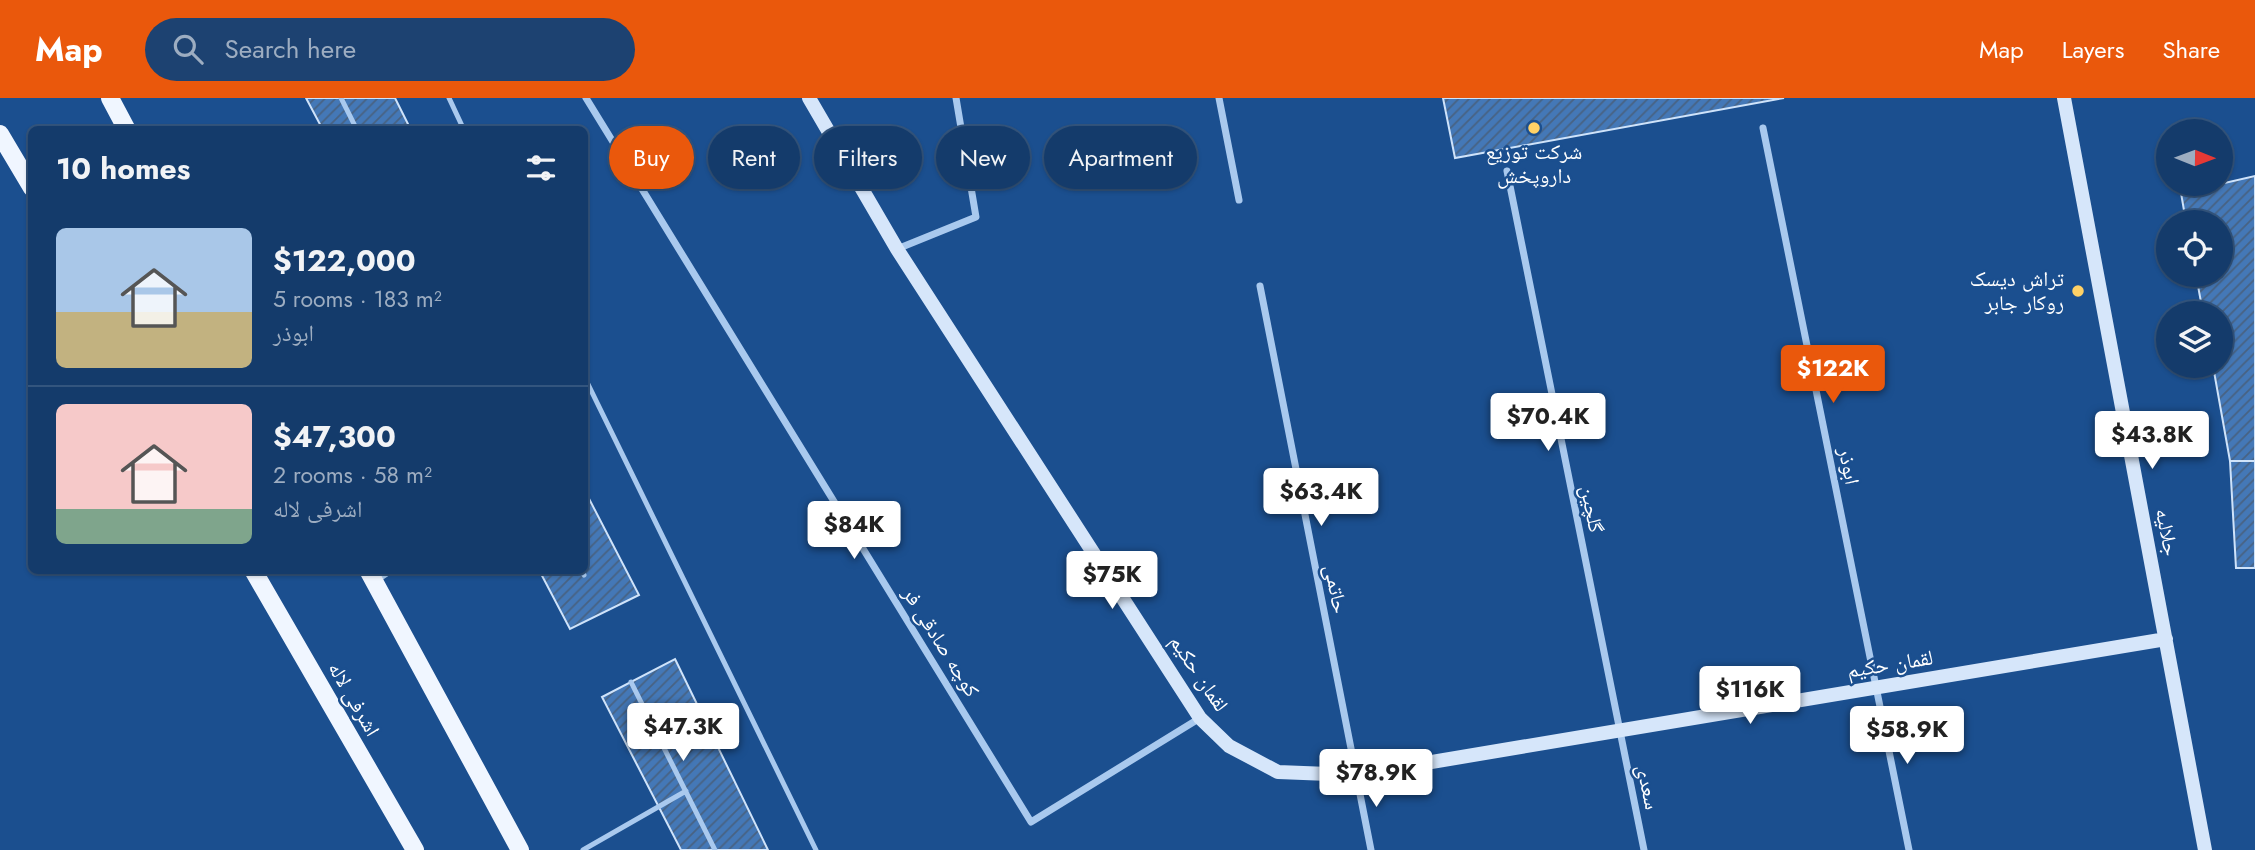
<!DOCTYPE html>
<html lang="en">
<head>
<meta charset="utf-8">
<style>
	:root { --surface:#143b6b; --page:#1d4271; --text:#f1f3f6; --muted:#9dadc1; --line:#33557e; --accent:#ea580c }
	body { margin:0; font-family:Jost,"Noto Naskh Arabic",sans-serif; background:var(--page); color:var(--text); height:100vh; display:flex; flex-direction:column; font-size:26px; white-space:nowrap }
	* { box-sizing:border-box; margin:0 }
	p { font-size:23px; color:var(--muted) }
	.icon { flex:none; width:38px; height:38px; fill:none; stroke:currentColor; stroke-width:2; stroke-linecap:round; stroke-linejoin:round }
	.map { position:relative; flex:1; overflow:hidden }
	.side { position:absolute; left:28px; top:28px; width:560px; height:448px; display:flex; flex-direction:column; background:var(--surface); border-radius:10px; box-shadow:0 2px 5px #0004,0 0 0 2px var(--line) }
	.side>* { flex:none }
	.banner { position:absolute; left:609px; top:28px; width:665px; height:63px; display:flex; gap:14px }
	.needle { width:46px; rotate:91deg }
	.fabs { position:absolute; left:2156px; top:21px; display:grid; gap:14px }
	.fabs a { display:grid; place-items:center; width:77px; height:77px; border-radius:50%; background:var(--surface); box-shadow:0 2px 5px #0004,0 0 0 2px var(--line); font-size:35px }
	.price { position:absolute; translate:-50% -60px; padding:0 16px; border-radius:7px; background:#fff; color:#222; font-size:23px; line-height:46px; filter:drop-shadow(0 2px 4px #0008) }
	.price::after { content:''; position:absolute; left:50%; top:42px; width:21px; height:16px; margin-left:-10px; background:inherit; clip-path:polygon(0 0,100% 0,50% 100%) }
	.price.current { background:var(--accent); color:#fff }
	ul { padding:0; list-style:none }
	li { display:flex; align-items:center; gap:21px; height:175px; padding:0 28px }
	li+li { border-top:2px solid var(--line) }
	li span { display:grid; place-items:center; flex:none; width:196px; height:140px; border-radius:10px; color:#555 }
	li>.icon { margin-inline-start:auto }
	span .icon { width:84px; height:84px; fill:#fffc; stroke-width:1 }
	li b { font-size:30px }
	h2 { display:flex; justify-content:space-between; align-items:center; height:84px; padding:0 28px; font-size:30px }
	.pill { padding:0 24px; border-radius:32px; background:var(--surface); box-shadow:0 2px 5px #0004,0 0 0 2px var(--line); font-size:24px; line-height:63px }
	.pill.current { background:var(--accent); color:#fff }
	header { display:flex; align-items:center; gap:42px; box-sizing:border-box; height:98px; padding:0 35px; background:var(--accent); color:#fff }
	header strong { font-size:33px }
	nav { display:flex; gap:38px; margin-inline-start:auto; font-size:24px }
	.search { width:490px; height:63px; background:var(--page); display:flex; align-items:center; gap:18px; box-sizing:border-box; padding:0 24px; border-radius:38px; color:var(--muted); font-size:26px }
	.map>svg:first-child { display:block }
	.building { fill:url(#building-hatch); stroke:#cfe3fa; stroke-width:2 }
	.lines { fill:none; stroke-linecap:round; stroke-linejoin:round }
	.lane { stroke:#a9c9ee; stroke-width:5 }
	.street { stroke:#a9c9ee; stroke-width:7 }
	.secondary { stroke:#d6e6fa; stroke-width:14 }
	.primary { stroke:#f0f6ff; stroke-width:18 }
	.poi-dot { fill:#ffd166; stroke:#1b4f8f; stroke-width:2.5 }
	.labels { text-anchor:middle; stroke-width:5; stroke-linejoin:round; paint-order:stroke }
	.poi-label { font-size:21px; fill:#fff; stroke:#1b4f8f }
	.street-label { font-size:21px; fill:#fff; stroke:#1b4f8f }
</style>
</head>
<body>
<header>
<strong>Map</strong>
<div class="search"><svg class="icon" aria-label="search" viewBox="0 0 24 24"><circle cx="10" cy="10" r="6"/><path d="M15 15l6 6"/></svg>Search here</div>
<nav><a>Map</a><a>Layers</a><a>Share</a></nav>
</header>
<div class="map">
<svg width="2255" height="752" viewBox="0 0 2255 752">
	<defs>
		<pattern id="building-hatch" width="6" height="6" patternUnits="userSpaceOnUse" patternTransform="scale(1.75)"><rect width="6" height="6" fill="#4478b7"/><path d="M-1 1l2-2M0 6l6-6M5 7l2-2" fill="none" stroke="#486282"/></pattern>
	</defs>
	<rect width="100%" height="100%" fill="#1b4f8f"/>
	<path class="building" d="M306,0H395L411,32H323Z
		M1443,0H1784L1455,60Z
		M2255,78V363H2230L2213,268H2221V215H2203L2196,177H2221V124H2186L2181,95Z
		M2230,363H2255V470H2236Z
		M584,391L639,497L570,531L539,472H584Z
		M675,561L768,752H681L602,599Z"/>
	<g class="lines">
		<path class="lane" d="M341,0L357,32
			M449,0L464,32
			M584,278L816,752
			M581,472L584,477
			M378,482L393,472
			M631,584L715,752
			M583,752L686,693"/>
		<path class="street" d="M586,0L1031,724L1200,620
			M1219,0L1239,102
			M1763,30L1909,752
			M1507,73L1644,752
			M897,151L976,119L956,0
			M1260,188L1371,752"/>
		<path class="secondary" d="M809,0L897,151L1200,620L1229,648L1278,674L1354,677L2166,541
			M2064,0L2205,752"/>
		<path class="primary" d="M110,0L127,32
			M0,36L32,90
			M253,472L415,752
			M368,472L520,752"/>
	</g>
	<g class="poi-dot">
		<circle cx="1534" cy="30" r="7"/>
		<circle cx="2078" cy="193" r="7"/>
	</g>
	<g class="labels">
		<g class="poi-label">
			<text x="1534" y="61">شرکت توزیع<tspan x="1534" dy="24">داروپخش</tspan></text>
			<text x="2064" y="188" text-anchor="end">تراش دیسک<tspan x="2064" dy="24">روکار جابر</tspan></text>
		</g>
		<g class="street-label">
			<text transform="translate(1849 368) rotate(79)" y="7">ابوذر</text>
			<text transform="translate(1592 411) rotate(79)" y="7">گلچین</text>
			<text transform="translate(2167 434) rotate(79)" y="7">جلالیه</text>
			<text transform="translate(1336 491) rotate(79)" y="7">حاتمی</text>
			<text transform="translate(941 544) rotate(58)" y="7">کوچه صادقی فر</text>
			<text transform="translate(1890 566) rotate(-9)" y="7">لقمان حکیم</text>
			<text transform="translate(1199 575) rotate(56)" y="7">لقمان حکیم</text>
			<text transform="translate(354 601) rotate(60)" y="7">اشرفی لاله</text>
			<text transform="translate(1648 689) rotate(78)" y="7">سعدی</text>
		</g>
	</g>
</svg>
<div class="fabs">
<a><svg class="needle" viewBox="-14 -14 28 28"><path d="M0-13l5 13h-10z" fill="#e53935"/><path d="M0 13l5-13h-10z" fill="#9dadc1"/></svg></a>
<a><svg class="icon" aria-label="locate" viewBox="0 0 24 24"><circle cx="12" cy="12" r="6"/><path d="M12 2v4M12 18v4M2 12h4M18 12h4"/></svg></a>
<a><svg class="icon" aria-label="layers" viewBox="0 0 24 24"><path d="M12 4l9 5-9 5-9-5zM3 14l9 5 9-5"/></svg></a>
</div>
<b class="price current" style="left:1833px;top:307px">$122K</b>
<b class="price" style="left:1548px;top:355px">$70.4K</b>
<b class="price" style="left:2152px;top:373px">$43.8K</b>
<b class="price" style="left:1321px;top:430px">$63.4K</b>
<b class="price" style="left:854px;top:463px">$84K</b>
<b class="price" style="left:1112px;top:513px">$75K</b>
<b class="price" style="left:1750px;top:628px">$116K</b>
<b class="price" style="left:683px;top:665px">$47.3K</b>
<b class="price" style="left:1907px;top:668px">$58.9K</b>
<b class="price" style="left:1376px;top:711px">$78.9K</b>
<div class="banner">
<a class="pill current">Buy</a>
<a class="pill">Rent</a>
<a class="pill">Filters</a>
<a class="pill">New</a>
<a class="pill">Apartment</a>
</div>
<section class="side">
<h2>10 homes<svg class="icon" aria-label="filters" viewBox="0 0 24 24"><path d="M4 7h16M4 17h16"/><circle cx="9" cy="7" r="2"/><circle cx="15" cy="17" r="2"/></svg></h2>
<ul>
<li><span style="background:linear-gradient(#a9c7e8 60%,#c2b280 0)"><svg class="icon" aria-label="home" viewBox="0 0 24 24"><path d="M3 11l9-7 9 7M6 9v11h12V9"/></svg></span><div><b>$122,000</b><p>5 rooms · 183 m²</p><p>ابوذر</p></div></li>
<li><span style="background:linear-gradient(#f6c9c9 75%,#7fa58c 0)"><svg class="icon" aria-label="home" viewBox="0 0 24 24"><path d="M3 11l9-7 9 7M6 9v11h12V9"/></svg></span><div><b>$47,300</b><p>2 rooms · 58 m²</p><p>اشرفی لاله</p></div></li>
</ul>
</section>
</div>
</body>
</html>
